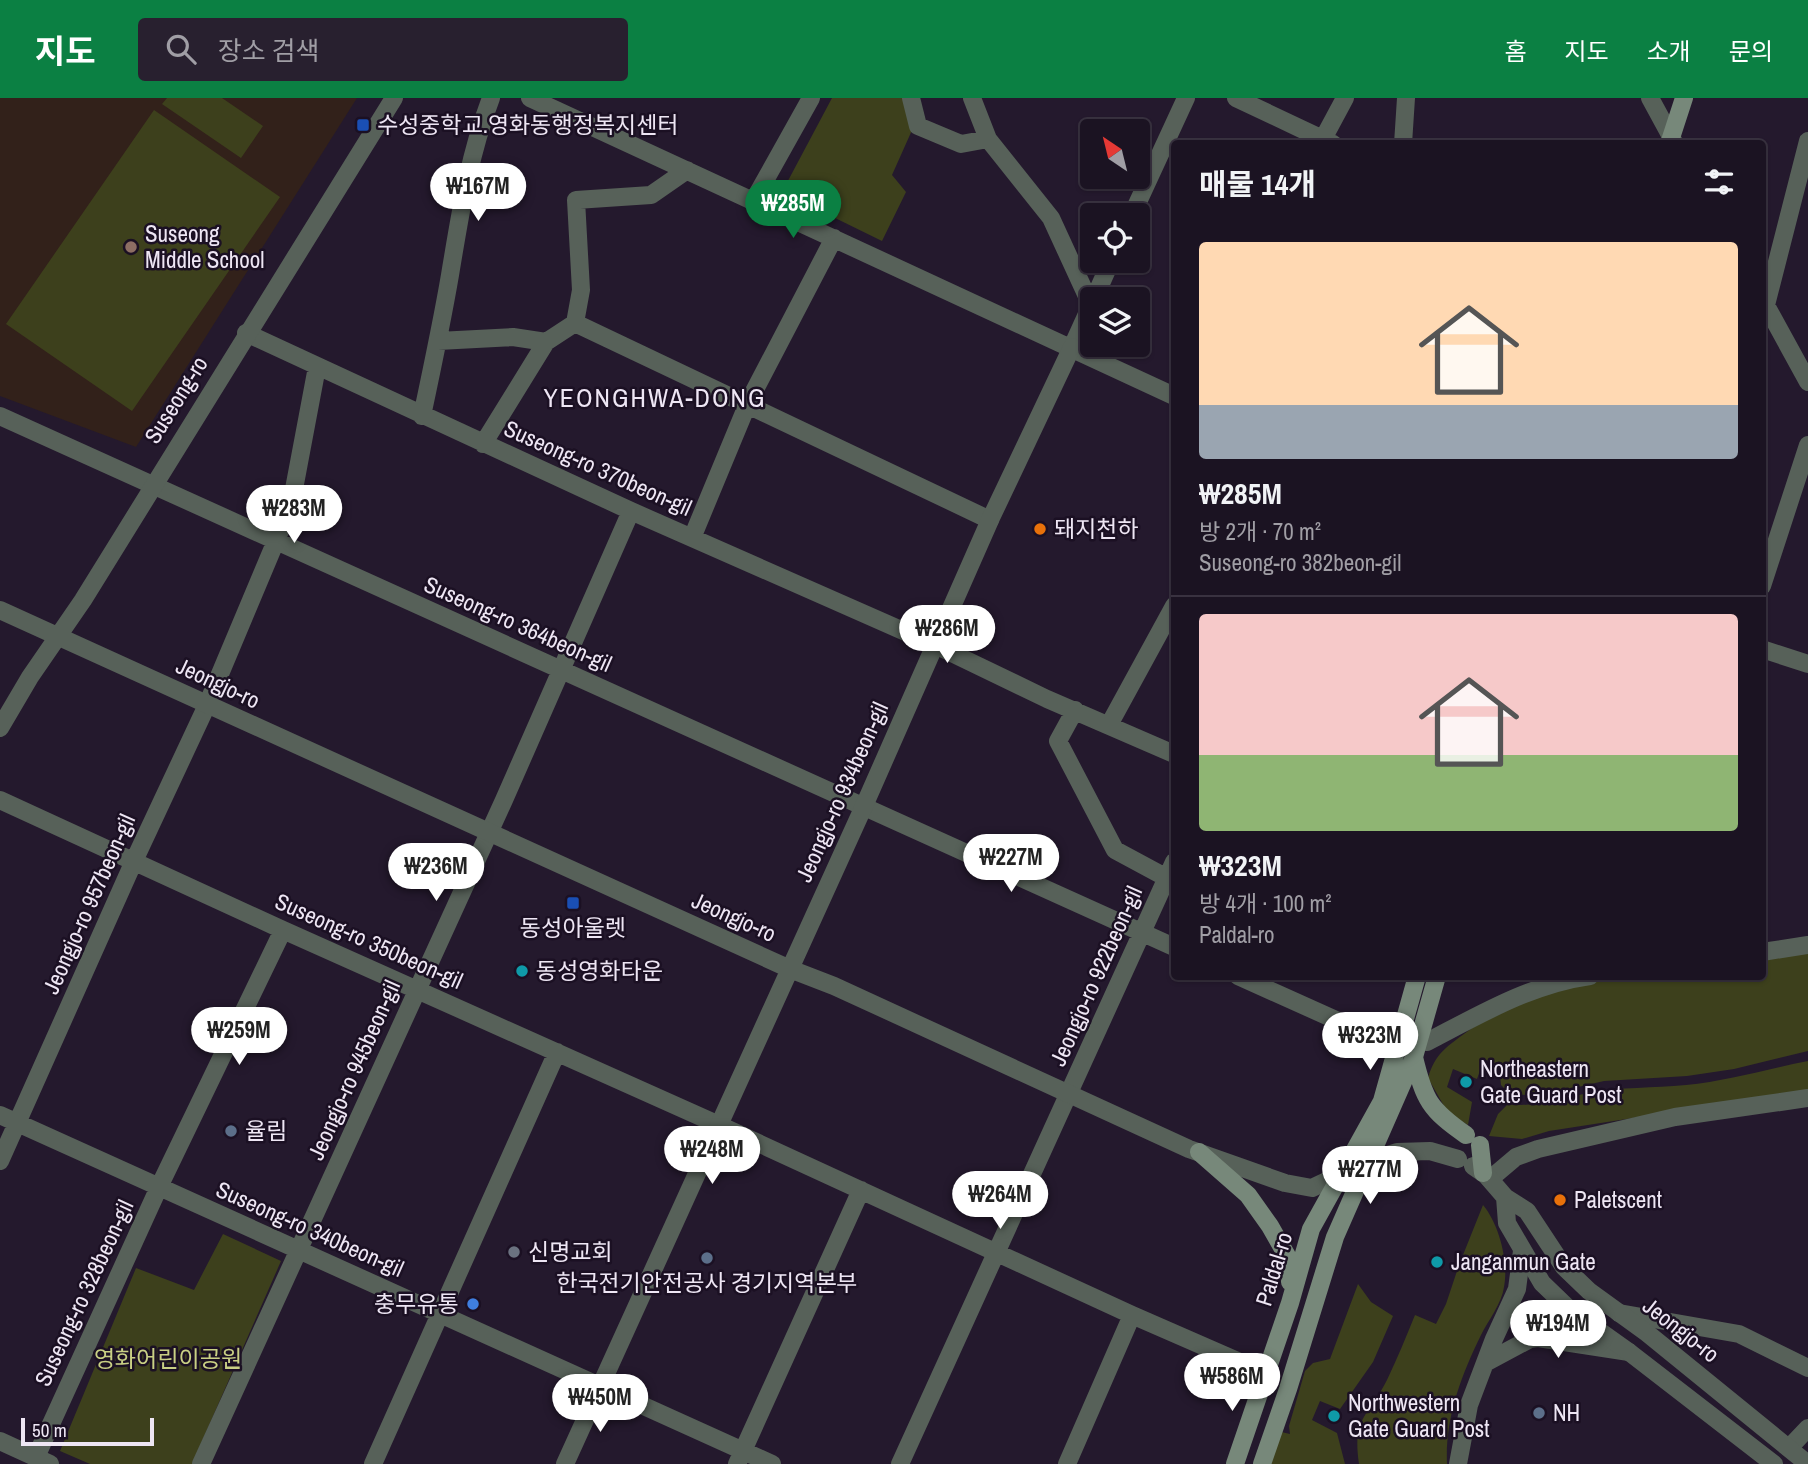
<!DOCTYPE html>
<html lang="ko">
<head>
<meta charset="utf-8">
<style>
	:root { --surface:#1b1322; --page:#28202f; --text:#f1f3f6; --muted:#a09ea5; --line:#393240; --accent:#0b8043 }
	body { margin:0; font-family:"Archivo Narrow","Noto Sans KR",sans-serif; background:var(--page); color:var(--text); height:100vh; display:flex; flex-direction:column; font-size:26px; white-space:nowrap }
	* { box-sizing:border-box; margin:0 }
	p { font-size:23px; color:var(--muted) }
	.icon { flex:none; width:38px; height:38px; fill:none; stroke:currentColor; stroke-width:2; stroke-linecap:round; stroke-linejoin:round }
	.map { position:relative; flex:1; overflow:hidden }
	.sheet { position:absolute; left:1171px; top:42px; width:595px; height:840px; display:flex; flex-direction:column; background:var(--surface); border-radius:7px; box-shadow:0 2px 5px #0004,0 0 0 2px var(--line) }
	.sheet>* { flex:none }
	.needle { width:46px; rotate:325deg }
	.controls { position:absolute; left:1080px; top:21px; display:grid; gap:14px }
	.controls a { display:grid; place-items:center; width:70px; height:70px; border-radius:7px; background:var(--surface); box-shadow:0 2px 5px #0004,0 0 0 2px var(--line); font-size:35px }
	.scale { position:absolute; left:21px; bottom:18px; width:133px; box-sizing:border-box; padding-left:7px; border:4px solid #eee6f4; border-top:0; font-size:19px; line-height:24px; white-space:nowrap; color:#eee6f4; -webkit-text-stroke:5px #1b1023; paint-order:stroke }
	.price { position:absolute; translate:-50% -60px; padding:0 16px; border-radius:24px; background:#fff; color:#222; font-size:23px; line-height:46px; filter:drop-shadow(0 2px 4px #0008) }
	.price::after { content:''; position:absolute; left:50%; top:42px; width:21px; height:16px; margin-left:-10px; background:inherit; clip-path:polygon(0 0,100% 0,50% 100%) }
	.price.selected { background:var(--accent); color:#fff }
	ul { padding:0; list-style:none }
	li { display:grid; align-content:center; gap:14px; height:371px; padding:0 28px }
	li+li { border-top:2px solid var(--line) }
	li span { display:grid; place-items:center; height:217px; border-radius:7px; color:#555 }
	li>.icon { margin-inline-start:auto }
	span .icon { width:126px; height:126px; fill:#fffc; stroke-width:1 }
	li b { font-size:30px }
	h2 { display:flex; justify-content:space-between; align-items:center; height:84px; padding:0 28px; font-size:30px }
	header { display:flex; align-items:center; gap:42px; box-sizing:border-box; height:98px; padding:0 35px; background:var(--accent); color:#fff }
	header strong { font-size:33px }
	nav { display:flex; gap:38px; margin-inline-start:auto; font-size:24px }
	.search { width:490px; height:63px; background:var(--page); display:flex; align-items:center; gap:18px; box-sizing:border-box; padding:0 24px; border-radius:7px; color:var(--muted); font-size:26px }
	.map>svg:first-child { display:block }
	.education { fill:#32211a }
	.green { fill:#3d401c }
	.lines { fill:none; stroke-linecap:round; stroke-linejoin:round }
	.minor { stroke:#576159; stroke-width:18 }
	.tertiary { stroke:#576159; stroke-width:18 }
	.secondary { stroke:#77887a; stroke-width:18 }
	.transit-dot { fill:#1a4fb4; stroke:#1b1023; stroke-width:2.5 }
	.education-dot { fill:#8d6e63; stroke:#1b1023; stroke-width:2.5 }
	.food-dot { fill:#e8710a; stroke:#1b1023; stroke-width:2.5 }
	.culture-dot { fill:#0f9aa8; stroke:#1b1023; stroke-width:2.5 }
	.service-dot { fill:#5c6f8a; stroke:#1b1023; stroke-width:2.5 }
	.worship-dot { fill:#6b7280; stroke:#1b1023; stroke-width:2.5 }
	.shop-dot { fill:#3f7fe0; stroke:#1b1023; stroke-width:2.5 }
	.labels { text-anchor:middle; stroke-width:5; stroke-linejoin:round; paint-order:stroke }
	.poi-label { font-size:23px; fill:#eee6f4; stroke:#1b1023; text-anchor:start }
	.street-label { font-size:23px; fill:#eee6f4; stroke:#1b1023 }
	.park-label { font-size:23px; fill:#c9d084; stroke:#1b1023 }
	.quarter-label { font-size:26px; letter-spacing:2px; fill:#eee6f4; stroke:#1b1023 }
</style>
</head>
<body>
<header>
<strong>지도</strong>
<div class="search"><svg class="icon" aria-label="search" viewBox="0 0 24 24"><circle cx="10" cy="10" r="6"/><path d="M15 15l6 6"/></svg>장소 검색</div>
<nav><a>홈</a><a>지도</a><a>소개</a><a>문의</a></nav>
</header>
<div class="map">
<svg width="1808" height="1366" viewBox="0 0 1808 1366">
	<rect width="100%" height="100%" fill="#24192d"/>
	<path class="education" d="M0,0H357L136,349L0,298Z"/>
	<path class="green" d="M167,0H222L263,28L241,60L162,6Z
		M832,0H908L913,30L892,77L906,94L882,143L782,94Z
		M154,12L280,99L132,313L6,226Z
		M1808,852V953L1734,971L1687,978L1604,983L1539,998L1510,996L1501,987L1499,967L1484,961L1477,981L1453,971L1447,989L1472,1004L1468,1027L1448,1015L1428,980C1435,955 1448,948 1468,933C1512,902 1574,882 1628,879C1673,876 1718,879 1762,878V859Z
		M1808,963V993L1549,1033L1522,1041L1489,1038L1498,1016L1508,1006C1535,1010 1562,1000 1588,995C1621,989 1653,990 1686,987C1727,983 1767,971 1808,963Z
		M1483,1107C1499,1126 1509,1164 1504,1189C1502,1205 1488,1223 1481,1237C1461,1278 1445,1320 1447,1366H1359C1352,1319 1368,1319 1387,1282C1397,1261 1406,1239 1415,1217L1436,1226L1446,1206L1459,1167Z
		M223,1136L281,1163L192,1366H90L60,1353L136,1170L194,1192Z
		M1358,1186L1371,1204L1393,1218L1373,1264L1340,1311L1320,1303L1312,1322L1337,1335L1345,1366H1269L1277,1333L1290,1336L1289,1328L1305,1273L1313,1265L1330,1261Z"/>
	<g class="lines">
		<path class="minor" d="M530,0L1174,298
			M911,0L918,28L961,46L988,41
			M972,0L988,41L1051,120L1091,207
			M1236,0L1333,46
			M1650,0L1675,46
			M1323,41L1345,0
			M1403,46L1406,0
			M754,102L811,0
			M1132,117L1186,0
			M1762,200L1808,284
			M1094,201L1111,163
			M1766,207L1808,43
			M575,225L990,422
			M246,235L631,413L935,547L1047,601L1174,656
			M438,243L513,239L546,244
			M1072,249L1092,205
			M0,318L1174,849
			M422,318C432,271 442,224 450,177C460,117 469,57 491,0
			M483,346L546,244L575,225L581,192L576,102L651,97L687,72
			M692,440L748,305L834,140
			M1762,488L1808,347
			M1762,551L1808,566
			M1075,612L1058,643L1115,752L1167,780
			M1109,627L1174,508
			M0,702L283,832L719,1027L1132,1217L1265,1275
			M1762,854L1808,847
			M1238,878L1396,949
			M1419,942L1427,944C1479,917 1531,886 1590,878
			M0,1017L772,1366
			M0,1063L134,763L207,607L291,407L317,269
			M1490,1081L1516,1059L1538,1051L1675,1019L1808,1000
			M1619,1215L1739,1236L1808,1270
			M1485,1265L1530,1241L1538,1240L1629,1254
			M0,1343L50,1366
			M1789,1350L1808,1330
			M36,1359L159,1089L283,832
			M201,1366L504,702L631,413
			M373,1366L557,954
			M737,1366L861,1092
			M900,1366L1174,764
			M1067,1366L1132,1217
			M1458,1366L1469,1307L1494,1241L1517,1191L1522,1153"/>
		<path class="tertiary" d="M0,512L790,871L834,888L1189,1051L1285,1085L1312,1090L1369,1063L1397,1054L1430,1053L1458,1061
			M0,630L30,579L83,502L394,0
			M1473,1068L1486,1077L1505,1099L1527,1113L1564,1169L1589,1193L1647,1235L1808,1366
			M1505,1099L1507,1125L1542,1185L1570,1212L1629,1254L1774,1366
			M565,1366L864,708L990,422L1072,249"/>
		<path class="secondary" d="M1669,46L1684,0
			M1414,959C1424,1002 1430,1012 1466,1037
			M1480,1047L1483,1075
			M1199,1054L1248,1097L1270,1128L1291,1165L1290,1184
			M1235,1366L1290,1205L1311,1131L1382,1003L1417,878
			M1262,1366L1288,1291L1335,1139L1414,959L1437,878"/>
	</g>
	<g class="transit-dot">
		<rect x="356" y="20" width="14" height="14" rx="3.5"/>
		<rect x="566" y="798" width="14" height="14" rx="3.5"/>
	</g>
	<circle class="education-dot" cx="131" cy="149" r="7"/>
	<g class="food-dot">
		<circle cx="1040" cy="431" r="7"/>
		<circle cx="1560" cy="1102" r="7"/>
	</g>
	<g class="culture-dot">
		<circle cx="522" cy="873" r="7"/>
		<circle cx="1466" cy="984" r="7"/>
		<circle cx="1437" cy="1164" r="7"/>
		<circle cx="1334" cy="1318" r="7"/>
	</g>
	<g class="service-dot">
		<circle cx="231" cy="1033" r="7"/>
		<circle cx="707" cy="1160" r="7"/>
		<circle cx="1539" cy="1315" r="7"/>
	</g>
	<circle class="worship-dot" cx="514" cy="1154" r="7"/>
	<circle class="shop-dot" cx="473" cy="1206" r="7"/>
	<g class="labels">
		<g class="poi-label">
			<text x="377" y="35">수성중학교.영화동행정복지센터</text>
			<text x="145" y="144">Suseong<tspan x="145" dy="26">Middle School</tspan></text>
			<text x="1054" y="439">돼지천하</text>
			<text x="573" y="838" text-anchor="middle">동성아울렛</text>
			<text x="536" y="881">동성영화타운</text>
			<text x="1480" y="979">Northeastern<tspan x="1480" dy="26">Gate Guard Post</tspan></text>
			<text x="245" y="1041">율림</text>
			<text x="1574" y="1110">Paletscent</text>
			<text x="528" y="1162">신명교회</text>
			<text x="1451" y="1172">Janganmun Gate</text>
			<text x="707" y="1193" text-anchor="middle">한국전기안전공사 경기지역본부</text>
			<text x="459" y="1214" text-anchor="end">충무유통</text>
			<text x="1348" y="1313">Northwestern<tspan x="1348" dy="26">Gate Guard Post</tspan></text>
			<text x="1553" y="1323">NH</text>
		</g>
		<g class="street-label">
			<text transform="translate(176 302) rotate(-58)" y="8">Suseong-ro</text>
			<text transform="translate(598 370) rotate(24)" y="8">Suseong-ro 370beon-gil</text>
			<text transform="translate(518 526) rotate(24)" y="8">Suseong-ro 364beon-gil</text>
			<text transform="translate(218 585) rotate(25)" y="8">Jeongjo-ro</text>
			<text transform="translate(842 694) rotate(-66)" y="8">Jeongjo-ro 934beon-gil</text>
			<text transform="translate(89 806) rotate(-66)" y="8">Jeongjo-ro 957beon-gil</text>
			<text transform="translate(734 819) rotate(24)" y="8">Jeongjo-ro</text>
			<text transform="translate(369 843) rotate(24)" y="8">Suseong-ro 350beon-gil</text>
			<text transform="translate(1096 878) rotate(-66)" y="8">Jeongjo-ro 922beon-gil</text>
			<text transform="translate(354 972) rotate(-66)" y="8">Jeongjo-ro 945beon-gil</text>
			<text transform="translate(310 1131) rotate(24)" y="8">Suseong-ro 340beon-gil</text>
			<text transform="translate(1274 1171) rotate(-73)" y="8">Paldal-ro</text>
			<text transform="translate(84 1195) rotate(-65)" y="8">Suseong-ro 328beon-gil</text>
			<text transform="translate(1681 1232) rotate(38)" y="8">Jeongjo-ro</text>
		</g>
		<g class="park-label">
			<text x="168" y="1269">영화어린이공원</text>
		</g>
		<g class="quarter-label">
			<text x="655" y="309">YEONGHWA-DONG</text>
		</g>
	</g>
</svg>
<div class="controls">
<a><svg class="needle" viewBox="-14 -14 28 28"><path d="M0-13l5 13h-10z" fill="#e53935"/><path d="M0 13l5-13h-10z" fill="#a09ea5"/></svg></a>
<a><svg class="icon" aria-label="locate" viewBox="0 0 24 24"><circle cx="12" cy="12" r="6"/><path d="M12 2v4M12 18v4M2 12h4M18 12h4"/></svg></a>
<a><svg class="icon" aria-label="layers" viewBox="0 0 24 24"><path d="M12 4l9 5-9 5-9-5zM3 14l9 5 9-5"/></svg></a>
</div>
<div class="scale">50 m</div>
<b class="price" style="left:478px;top:125px">₩167M</b>
<b class="price selected" style="left:793px;top:142px">₩285M</b>
<b class="price" style="left:294px;top:447px">₩283M</b>
<b class="price" style="left:947px;top:567px">₩286M</b>
<b class="price" style="left:1011px;top:796px">₩227M</b>
<b class="price" style="left:436px;top:805px">₩236M</b>
<b class="price" style="left:239px;top:969px">₩259M</b>
<b class="price" style="left:1370px;top:974px">₩323M</b>
<b class="price" style="left:712px;top:1088px">₩248M</b>
<b class="price" style="left:1370px;top:1108px">₩277M</b>
<b class="price" style="left:1000px;top:1133px">₩264M</b>
<b class="price" style="left:1558px;top:1262px">₩194M</b>
<b class="price" style="left:1232px;top:1315px">₩586M</b>
<b class="price" style="left:600px;top:1336px">₩450M</b>
<section class="sheet">
<h2>매물 14개<svg class="icon" aria-label="filters" viewBox="0 0 24 24"><path d="M4 7h16M4 17h16"/><circle cx="9" cy="7" r="2"/><circle cx="15" cy="17" r="2"/></svg></h2>
<ul>
<li><span style="background:linear-gradient(#ffd9b3 75%,#9aa5b1 0)"><svg class="icon" aria-label="home" viewBox="0 0 24 24"><path d="M3 11l9-7 9 7M6 9v11h12V9"/></svg></span><div><b>₩285M</b><p>방 2개 · 70 m²</p><p>Suseong-ro 382beon-gil</p></div></li>
<li><span style="background:linear-gradient(#f6c9c9 65%,#8fb573 0)"><svg class="icon" aria-label="home" viewBox="0 0 24 24"><path d="M3 11l9-7 9 7M6 9v11h12V9"/></svg></span><div><b>₩323M</b><p>방 4개 · 100 m²</p><p>Paldal-ro</p></div></li>
</ul>
</section>
</div>
</body>
</html>
